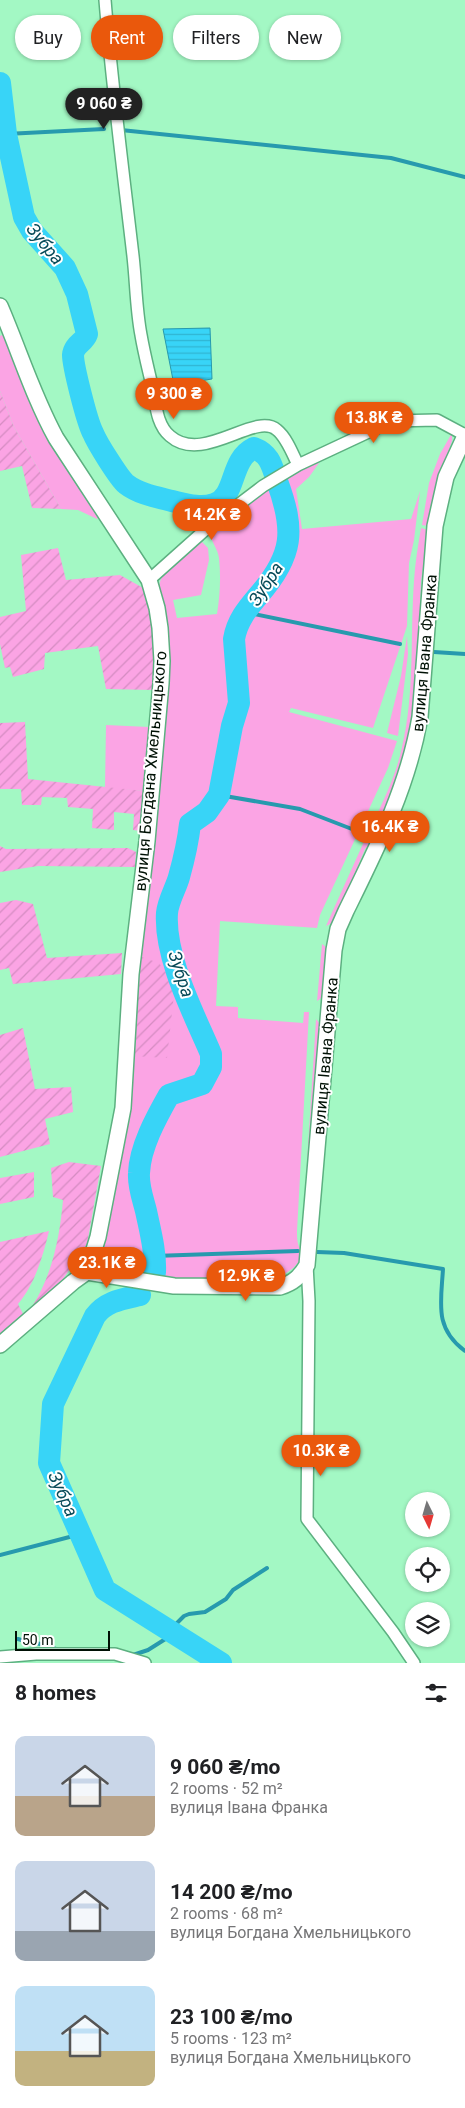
<!DOCTYPE html>
<html lang="en">
<head>
<meta charset="utf-8">
<style>
	:root { --surface:#fff; --page:#f6f6f6; --text:#202124; --muted:#757577; --accent:#ea580c }
	body { margin:0; font-family:Roboto,sans-serif; background:var(--page); color:var(--text); height:100vh; display:flex; flex-direction:column; font-size:19px; white-space:nowrap }
	* { box-sizing:border-box; margin:0 }
	p { font-size:16px; color:var(--muted) }
	.icon { flex:none; width:28px; height:28px; fill:none; stroke:currentColor; stroke-width:2; stroke-linecap:round; stroke-linejoin:round }
	.map { position:relative; height:1663px; overflow:hidden }
	.drawer { display:flex; flex-direction:column; background:var(--surface); flex:1 }
	.drawer>* { flex:none }
	.guide { position:absolute; left:15px; top:15px; width:435px; height:45px; display:flex; gap:10px }
	.needle { width:32px; rotate:175deg }
	.tools { position:absolute; left:405px; top:1492px; display:grid; gap:10px }
	.tools a { display:grid; place-items:center; width:45px; height:45px; border-radius:50%; background:var(--surface); box-shadow:0 1px 4px #0004; font-size:25px }
	.scale { position:absolute; left:15px; bottom:12px; width:95px; box-sizing:border-box; padding-left:5px; border:2px solid #001105; border-top:0; font-size:14px; line-height:18px; white-space:nowrap; color:#001105; -webkit-text-stroke:4px #fff; paint-order:stroke }
	.price { position:absolute; translate:-50% -42px; padding:0 11px; border-radius:18px; background:var(--accent); color:#fff; font-size:16px; line-height:32px; filter:drop-shadow(0 1px 2px #0008) }
	.price::after { content:''; position:absolute; left:50%; top:30px; width:15px; height:11px; margin-left:-8px; background:inherit; clip-path:polygon(0 0,100% 0,50% 100%) }
	.price.current { background:#222; color:#fff }
	ul { padding:0; list-style:none }
	li { display:flex; align-items:center; gap:15px; height:125px; padding:0 15px }
	li span { display:grid; place-items:center; flex:none; width:140px; height:100px; border-radius:10px; color:#555 }
	li>.icon { margin-inline-start:auto }
	span .icon { width:60px; height:60px; fill:#fffc; stroke-width:1 }
	li b { font-size:21px }
	h2 { display:flex; justify-content:space-between; align-items:center; height:60px; padding:0 15px; font-size:21px }
	.chip { padding:0 18px; border-radius:22px; background:var(--surface); box-shadow:0 1px 4px #0004; font-size:18px; line-height:45px }
	.chip.current { background:var(--accent); color:#fff }
	.map>svg:first-child { display:block }
	.green { fill:#fba4e4 }
	.garden { fill:url(#garden-furrows) }
	.water { fill:url(#water-rules); stroke:#279aae }
	.lines { fill:none; stroke-linecap:round; stroke-linejoin:round }
	.stream { stroke:#279aae; stroke-width:4 }
	.river { stroke:#38d4f7; stroke-width:22 }
	.street-casing { stroke:#5cb080; stroke-width:14 }
	.secondary-casing { stroke:#5cb080; stroke-width:18 }
	.street { stroke:#fff; stroke-width:11 }
	.secondary { stroke:#fff; stroke-width:15 }
	.labels { text-anchor:middle; stroke-width:4; stroke-linejoin:round; paint-order:stroke }
	.street-label { font-size:16px; fill:#001105; stroke:#fff }
	.water-label { font-size:18px; font-style:italic; fill:#084b59; stroke:#fff }
</style>
</head>
<body>
<div class="map">
<svg width="465" height="1663" viewBox="0 0 465 1663">
	<defs>
		<pattern id="garden-furrows" width="10" height="10" patternUnits="userSpaceOnUse" patternTransform="scale(1.25)"><rect width="10" height="10" fill="#fba4e4"/><path d="M-1 1l2-2M0 10L10 0M9 11l2-2" fill="none" stroke="#d58cc2"/></pattern>
		<pattern id="water-rules" width="6" height="5" patternUnits="userSpaceOnUse" patternTransform="scale(1.25)"><rect width="6" height="5" fill="#38d4f7"/><path d="M0 2.5h6" fill="none" stroke="#30b5d2"/></pattern>
	</defs>
	<rect width="100%" height="100%" fill="#a3f8c4"/>
	<path class="green" d="M2,335L6,338L101,515L97,519L78,510L61,509L14,427L0,391V336Z
		M452,433V441L436,485L428,526L422,525L429,483L440,454Z
		M313,461L319,463L309,477L296,489L302,529L411,519L420,491L414,540L409,563L407,626L373,728L291,708L289,712L397,741L388,768L320,915L317,928L220,921L216,1006L238,1007V1018L303,1023L304,1012H309L297,1231C297,1235 297,1240 298,1244C299,1248 300,1247 301,1252C302,1266 284,1276 272,1278C227,1279 148,1287 109,1263L104,1248L125,1127L128,1120L130,1107L139,956L167,685C179,662 149,600 162,577C169,566 188,551 198,541L202,542L208,548L209,560L201,595L173,600L177,618L217,614C220,595 221,577 219,558C218,548 209,540 211,531L281,479Z
		M421,528L428,530L421,581L418,657L413,723L408,750L382,820L377,827V835L369,832C381,805 396,777 402,747C415,693 410,636 414,581C415,563 418,546 421,528Z
		M407,636L408,654L398,736L387,733L401,676Z
		M106,725L149,727L145,791L105,788Z
		M367,835L374,839L365,849L334,922L326,926Z
		M322,944L327,948L323,997L317,1001Z
		M316,1019L320,1024L309,1179H306Z"/>
	<path class="garden" d="M0,391L14,427L61,509L32,508L22,466L0,471Z
		M58,548L66,580L120,575L145,589L151,603L156,665L153,690L106,689L98,646L45,653L44,669L13,677L10,667L5,668L0,644V617L26,611L21,555Z
		M25,722L28,779L145,791L141,831L133,830L134,814L114,812V830L92,828L93,809L68,807L67,798L42,797L41,805H22L21,789H0V723Z
		M0,846L6,849L128,848L136,852L135,867L38,866L0,872Z
		M16,900L33,904L47,958L122,953L121,974L13,984L9,968L0,970V903Z
		M139,956L159,963L175,985L167,1058L133,1056Z
		M23,1028L35,1089L71,1087L73,1112L45,1119L50,1144L0,1157V1035Z
		M69,1162L101,1166L87,1244L61,1282L31,1308C52,1277 60,1236 63,1200L53,1197L51,1168Z
		M34,1172V1197L0,1204V1178Z
		M49,1231C43,1256 35,1284 18,1304L23,1314L0,1334V1242Z"/>
	<path class="water" d="M210,328L212,379L174,385L163,329Z"/>
	<g class="lines">
		<path class="stream" d="M121,130L391,158L465,177
			M6,134L104,129
			M244,612L400,644
			M434,652L465,654
			M219,795L300,809L357,831
			M317,1252L344,1253L443,1269C441,1303 434,1328 465,1351
			M154,1256L298,1251
			M0,1555L81,1534
			M18,1639C32,1643 51,1644 61,1652
			M133,1655L148,1650L167,1638L175,1625L184,1616L189,1614L205,1612L226,1599L233,1590L267,1568"/>
		<path class="river" d="M0,83L6,134L24,217L32,231L65,268L77,294L87,334C84,343 74,344 73,355C73,366 87,422 93,433C97,443 119,478 126,484C139,494 156,497 172,501C185,504 201,509 214,504C237,497 229,460 254,448C270,454 272,466 277,481C295,530 294,555 258,596C247,609 237,621 234,639L239,703L232,726L219,795L207,812L190,824C188,842 184,859 179,877C176,888 168,901 167,913C164,957 194,1014 211,1054V1067L202,1084L169,1095C156,1118 140,1147 139,1173C138,1186 143,1199 146,1211C150,1230 156,1252 155,1272
			M140,1295C123,1299 106,1301 95,1316L53,1404L49,1463L105,1590L221,1663"/>
		<defs>
			<path id="street" d="M105,0C112,86 123,170 133,256C136,282 136,309 141,335C144,353 149,372 153,390C156,406 157,425 170,436C203,465 255,411 277,430C287,438 293,455 298,465
				M149,580L205,530L263,486L298,465L392,421L437,420L465,435
				M307,1265L309,1301L307,1519L393,1632L414,1663
				M0,1657L36,1654H115L145,1663"/>
			<path id="secondary" d="M0,306C19,350 33,396 56,438L149,580L157,608L160,628L162,661L161,683L147,841L131,974L123,1108L98,1237L87,1272L73,1282L0,1345
				M87,1272L174,1286L280,1287C293,1283 300,1277 307,1265L334,950L338,929L346,911C377,848 408,787 420,717L435,526L446,477L465,436"/>
		</defs>
		<use href="#street" class="street-casing"/>
		<use href="#secondary" class="secondary-casing"/>
		<use href="#street" class="street"/>
		<use href="#secondary" class="secondary"/>
	</g>
	<g class="labels">
		<g class="street-label">
			<text transform="translate(424 653) rotate(-85)" y="6">вулиця Івана Франка</text>
			<text transform="translate(150 771) rotate(-85)" y="6">вулиця Богдана Хмельницького</text>
			<text transform="translate(325 1056) rotate(-85)" y="6">вулиця Івана Франка</text>
		</g>
		<g class="water-label">
			<text transform="translate(45 244) rotate(51)" y="6">Зубра</text>
			<text transform="translate(266 584) rotate(-57)" y="6">Зубра</text>
			<text transform="translate(181 974) rotate(72)" y="6">Зубра</text>
			<text transform="translate(63 1494) rotate(66)" y="6">Зубра</text>
		</g>
	</g>
</svg>
<div class="tools">
<a><svg class="needle" viewBox="-14 -14 28 28"><path d="M0-13l5 13h-10z" fill="#e53935"/><path d="M0 13l5-13h-10z" fill="#757577"/></svg></a>
<a><svg class="icon" aria-label="locate" viewBox="0 0 24 24"><circle cx="12" cy="12" r="6"/><path d="M12 2v4M12 18v4M2 12h4M18 12h4"/></svg></a>
<a><svg class="icon" aria-label="layers" viewBox="0 0 24 24"><path d="M12 4l9 5-9 5-9-5zM3 14l9 5 9-5"/></svg></a>
</div>
<div class="scale">50 m</div>
<b class="price current" style="left:104px;top:130px">9 060 ₴</b>
<b class="price" style="left:174px;top:420px">9 300 ₴</b>
<b class="price" style="left:374px;top:444px">13.8K ₴</b>
<b class="price" style="left:212px;top:541px">14.2K ₴</b>
<b class="price" style="left:390px;top:853px">16.4K ₴</b>
<b class="price" style="left:107px;top:1289px">23.1K ₴</b>
<b class="price" style="left:246px;top:1302px">12.9K ₴</b>
<b class="price" style="left:321px;top:1477px">10.3K ₴</b>
<div class="guide">
<a class="chip">Buy</a>
<a class="chip current">Rent</a>
<a class="chip">Filters</a>
<a class="chip">New</a>
</div>
</div>
<section class="drawer">
<h2>8 homes<svg class="icon" aria-label="filters" viewBox="0 0 24 24"><path d="M4 7h16M4 17h16"/><circle cx="9" cy="7" r="2"/><circle cx="15" cy="17" r="2"/></svg></h2>
<ul>
<li><span style="background:linear-gradient(#c9d6e8 60%,#b9a48a 0)"><svg class="icon" aria-label="home" viewBox="0 0 24 24"><path d="M3 11l9-7 9 7M6 9v11h12V9"/></svg></span><div><b>9 060 ₴/mo</b><p>2 rooms · 52 m²</p><p>вулиця Івана Франка</p></div></li>
<li><span style="background:linear-gradient(#c9d6e8 70%,#9aa5b1 0)"><svg class="icon" aria-label="home" viewBox="0 0 24 24"><path d="M3 11l9-7 9 7M6 9v11h12V9"/></svg></span><div><b>14 200 ₴/mo</b><p>2 rooms · 68 m²</p><p>вулиця Богдана Хмельницького</p></div></li>
<li><span style="background:linear-gradient(#bfe0f5 65%,#c2b280 0)"><svg class="icon" aria-label="home" viewBox="0 0 24 24"><path d="M3 11l9-7 9 7M6 9v11h12V9"/></svg></span><div><b>23 100 ₴/mo</b><p>5 rooms · 123 m²</p><p>вулиця Богдана Хмельницького</p></div></li>
</ul>
</section>
</body>
</html>
